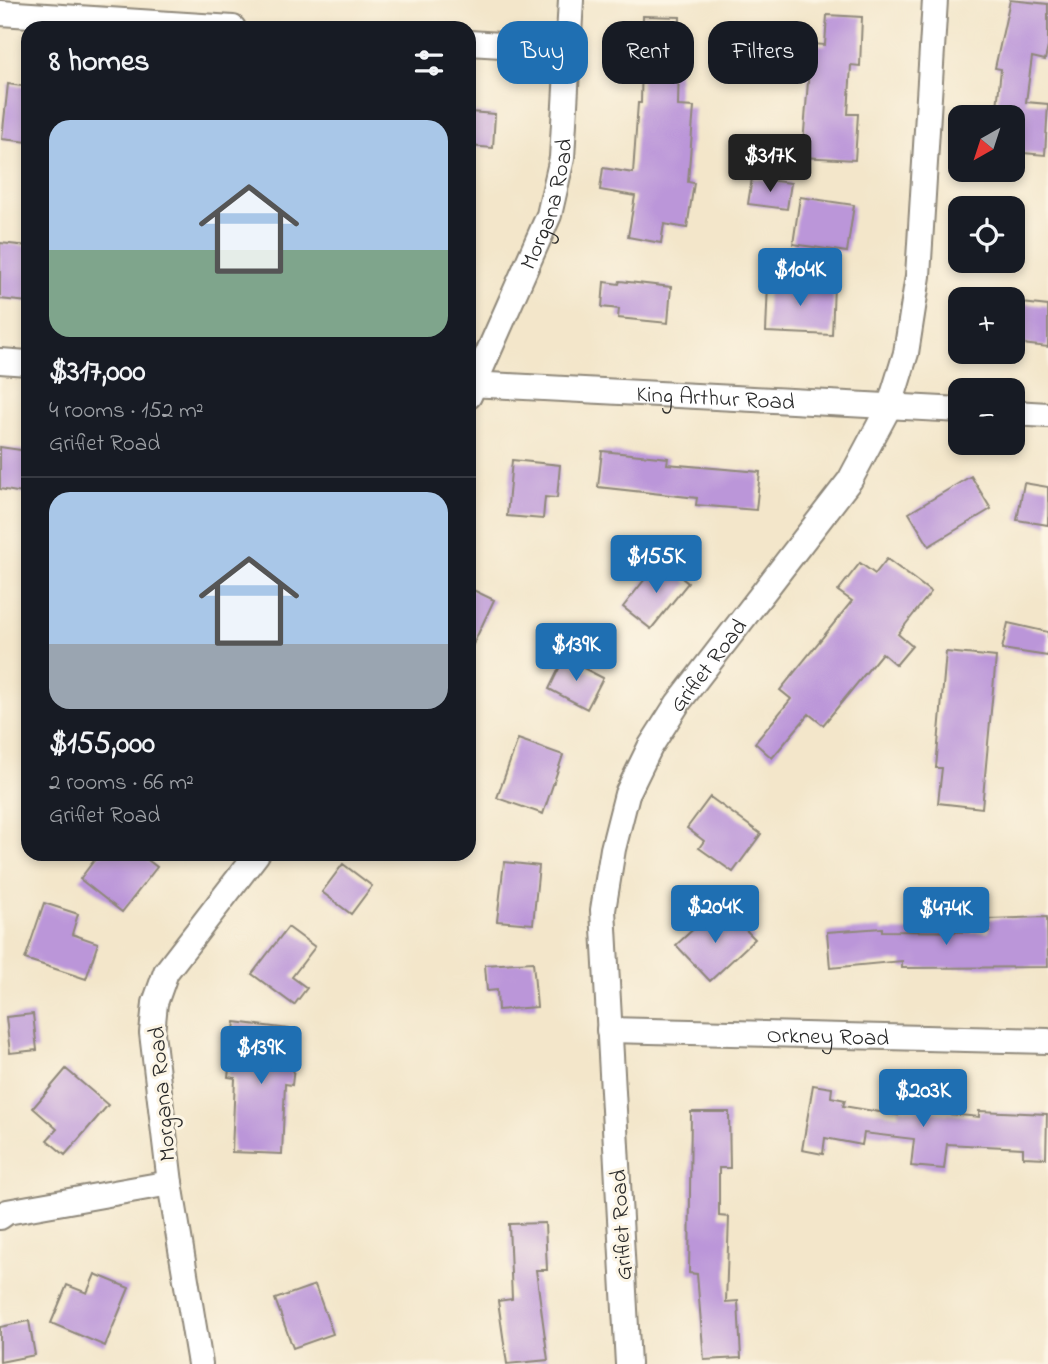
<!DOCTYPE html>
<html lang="en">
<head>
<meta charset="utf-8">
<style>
	:root { --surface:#171b24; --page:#242831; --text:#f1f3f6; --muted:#9ea1a6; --line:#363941; --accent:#1f6fb2 }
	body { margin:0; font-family:"Indie Flower",sans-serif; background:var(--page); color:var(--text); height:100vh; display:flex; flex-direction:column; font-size:26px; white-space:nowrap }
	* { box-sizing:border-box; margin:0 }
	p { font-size:23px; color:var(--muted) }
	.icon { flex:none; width:38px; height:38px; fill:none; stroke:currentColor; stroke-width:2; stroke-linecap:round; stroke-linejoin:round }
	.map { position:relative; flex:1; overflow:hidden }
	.drawer { position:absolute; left:21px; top:21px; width:455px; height:840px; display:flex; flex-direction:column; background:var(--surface); border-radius:21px; box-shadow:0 4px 10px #0003 }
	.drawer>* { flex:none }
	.top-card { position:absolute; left:497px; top:21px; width:444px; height:63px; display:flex; gap:14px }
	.needle { width:46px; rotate:219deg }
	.buttons { position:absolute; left:948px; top:105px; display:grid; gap:14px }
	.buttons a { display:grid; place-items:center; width:77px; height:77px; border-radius:14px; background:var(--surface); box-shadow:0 4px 10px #0003; font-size:35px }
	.price { position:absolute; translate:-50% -60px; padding:0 16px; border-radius:7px; background:var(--accent); color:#fff; font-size:23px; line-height:46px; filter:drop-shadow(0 2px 4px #0008) }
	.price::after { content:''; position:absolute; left:50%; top:42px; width:21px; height:16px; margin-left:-10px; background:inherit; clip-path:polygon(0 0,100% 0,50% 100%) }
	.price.current { background:#222; color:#fff }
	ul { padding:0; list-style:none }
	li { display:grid; align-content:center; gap:14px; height:371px; padding:0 28px }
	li+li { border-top:2px solid var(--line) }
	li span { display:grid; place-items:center; height:217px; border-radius:21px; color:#555 }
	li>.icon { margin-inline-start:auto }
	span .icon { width:126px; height:126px; fill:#fffc; stroke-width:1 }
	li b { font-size:30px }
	h2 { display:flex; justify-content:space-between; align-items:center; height:84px; padding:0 28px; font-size:30px }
	.tag { padding:0 24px; border-radius:21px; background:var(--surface); box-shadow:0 4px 10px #0003; font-size:24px; line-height:63px }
	.tag.current { background:var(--accent); color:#fff }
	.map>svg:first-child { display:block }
	.building { fill:#bb96d9 }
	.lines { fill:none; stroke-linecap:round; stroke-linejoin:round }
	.street-casing { stroke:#8f887a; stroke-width:28 }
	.street { stroke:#fff; stroke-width:24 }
	.labels { text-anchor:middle; stroke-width:6; stroke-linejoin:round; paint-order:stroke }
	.street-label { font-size:23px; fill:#2b2b2b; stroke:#fcf5e5 }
</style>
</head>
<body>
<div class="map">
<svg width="1048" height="1364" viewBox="0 0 1048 1364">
	<rect width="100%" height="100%" fill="#fcf5e5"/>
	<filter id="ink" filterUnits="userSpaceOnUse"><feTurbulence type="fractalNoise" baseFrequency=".0143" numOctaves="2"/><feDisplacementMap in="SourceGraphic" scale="14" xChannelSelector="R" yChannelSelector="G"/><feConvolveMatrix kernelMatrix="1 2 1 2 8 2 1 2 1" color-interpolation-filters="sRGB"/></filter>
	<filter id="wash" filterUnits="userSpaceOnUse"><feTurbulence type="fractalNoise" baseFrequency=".00686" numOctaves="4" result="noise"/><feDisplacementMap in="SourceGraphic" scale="28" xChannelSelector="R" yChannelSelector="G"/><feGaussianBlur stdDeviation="1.57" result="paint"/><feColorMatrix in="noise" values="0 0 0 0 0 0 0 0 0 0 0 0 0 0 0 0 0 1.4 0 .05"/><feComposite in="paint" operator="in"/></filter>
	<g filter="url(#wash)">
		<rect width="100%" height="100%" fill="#f3e6ca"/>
		<g id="blocks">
			<path class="building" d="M1010,0L1048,4V47L1045,60L1032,57L1026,102L1048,104L1045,155L1013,152V117H996L1001,69L995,68Z
				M827,15L862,17L860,66L851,65L848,114H858L855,160L802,157L811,44L825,45Z
				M643,16L680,17L678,106L694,107L688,182L694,183L687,228L664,224L661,243L628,237L635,196L600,190L603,168L633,173L638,103H641Z
				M8,84L28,87V142L2,139Z
				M469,112L495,114L493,148L469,146Z
				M752,178L791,183L787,209L748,204Z
				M800,197L854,205L847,252L793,244Z
				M0,243L28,246V302L0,299Z
				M620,281L671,287L668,323L618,318L619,309L602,307L604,282L619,284Z
				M768,282L834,285L832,335L766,332Z
				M1013,302L1048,306V347L1013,343Z
				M0,447L28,451V494L0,489Z
				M602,451L668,458L667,464L760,472L756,510L696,505L697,498L598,487Z
				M512,460L560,465L557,498L545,497L543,519L507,516Z
				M971,476L991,509L929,546L909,513Z
				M1024,483L1048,487V525L1017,520Z
				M887,559L931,592L898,634L912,646L896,665L882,653L823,725L809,714L772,758L755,743L791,699L780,690L852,601L838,591L860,563L875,574Z
				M660,560L688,583L651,629L623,607Z
				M469,588L494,600L469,653Z
				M1008,623L1048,632V656L1002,649Z
				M946,652L996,657L982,808L938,803L942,768H936Z
				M564,658L603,678L587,709L549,689Z
				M518,739L563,755L543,814L497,798Z
				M710,797L761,834L733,872L699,848L704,841L687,828Z
				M99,854H140L157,867L122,912L80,879Z
				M504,862L539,866L533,924L497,921Z
				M343,864L372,886L351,914L322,892Z
				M44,903L78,914L72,934L98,943L86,979L25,959Z
				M712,912L724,925L733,917L755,939L710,981L676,945Z
				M1047,917L1048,967L902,968V961L830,968L827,932L882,928V931L989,932V919Z
				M288,927L315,947L292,977L307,988L294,1005L252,974Z
				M533,962L537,1007L498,1010L497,990L487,991L485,965Z
				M33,1014L37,1050L10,1053L6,1017Z
				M235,1022L298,1030L292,1085L285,1084L282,1154L232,1152L235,1078L228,1077Z
				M66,1069L108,1105L65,1155L47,1140L57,1129L33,1108Z
				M813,1085L832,1088L831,1097L845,1100L843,1106L898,1115L899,1109L979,1117V1111L1047,1114L1046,1158L1023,1157V1148L947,1144L944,1169L911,1166L914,1139L864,1133L862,1145L825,1138L823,1154L802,1150Z
				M691,1112H729L730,1168H719V1216L729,1217L726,1302L738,1301L741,1358L704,1360L697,1274L689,1273Z
				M545,1223L547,1270H536L548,1360L507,1364L498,1301L512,1299L509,1224Z
				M95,1274L129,1288L105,1346L51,1323L67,1285L87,1293Z
				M315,1285L333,1334L293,1348L275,1299Z
				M29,1321L35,1355L0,1362V1327Z"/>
		</g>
	</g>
	<g filter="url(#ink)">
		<use href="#blocks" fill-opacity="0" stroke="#8f887a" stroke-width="2"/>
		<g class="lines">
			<defs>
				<g id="street">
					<path d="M0,13L233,28"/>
					<path d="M469,43L567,49"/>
					<path d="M0,361L28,363"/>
					<path id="s1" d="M469,384L961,410"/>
					<path id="s2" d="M469,396L549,215L562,158L571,0"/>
					<path d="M1013,413L1048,415"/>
					<path id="s3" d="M609,1030L1048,1041"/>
					<path d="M0,1217L7,1212L170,1183"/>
					<path d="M200,1364L170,1183L152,1033L155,1003L166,972L257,854"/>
					<path id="s4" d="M628,1364L603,910L613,849L627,794L650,747L678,703L850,480L890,405L906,353L918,276L935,0"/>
				</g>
			</defs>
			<use href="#street" class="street-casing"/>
			<use href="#street" class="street"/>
		</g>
	</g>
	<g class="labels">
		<g class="street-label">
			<text dy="8" stroke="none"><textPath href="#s2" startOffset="208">Morgana Road</textPath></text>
			<text dy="8" stroke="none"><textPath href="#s1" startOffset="247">King Arthur Road</textPath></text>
			<text dy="8" stroke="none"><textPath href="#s4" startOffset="726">Griflet Road</textPath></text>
			<text dy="8" stroke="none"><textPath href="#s3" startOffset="219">Orkney Road</textPath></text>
			<text transform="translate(161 1094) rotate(-95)" y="8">Morgana Road</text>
			<text transform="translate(620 1225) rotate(-93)" y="8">Griflet Road</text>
		</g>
	</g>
</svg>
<div class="buttons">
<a><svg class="needle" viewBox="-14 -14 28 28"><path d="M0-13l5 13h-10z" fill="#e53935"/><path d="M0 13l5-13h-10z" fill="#9ea1a6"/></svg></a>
<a><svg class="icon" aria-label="locate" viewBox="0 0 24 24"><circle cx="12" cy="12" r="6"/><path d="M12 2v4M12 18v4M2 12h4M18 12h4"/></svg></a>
<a>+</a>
<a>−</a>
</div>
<b class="price current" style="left:770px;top:194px">$317K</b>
<b class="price" style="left:800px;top:308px">$104K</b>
<b class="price" style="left:656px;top:595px">$155K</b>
<b class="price" style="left:576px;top:683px">$139K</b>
<b class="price" style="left:715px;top:945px">$204K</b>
<b class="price" style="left:946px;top:947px">$474K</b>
<b class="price" style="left:261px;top:1086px">$139K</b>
<b class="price" style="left:923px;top:1129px">$203K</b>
<div class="top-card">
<a class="tag current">Buy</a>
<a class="tag">Rent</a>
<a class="tag">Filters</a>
</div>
<section class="drawer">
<h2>8 homes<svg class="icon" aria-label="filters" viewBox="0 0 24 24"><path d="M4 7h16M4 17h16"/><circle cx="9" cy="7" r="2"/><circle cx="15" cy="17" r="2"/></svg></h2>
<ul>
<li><span style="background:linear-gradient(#a9c7e8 60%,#7fa58c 0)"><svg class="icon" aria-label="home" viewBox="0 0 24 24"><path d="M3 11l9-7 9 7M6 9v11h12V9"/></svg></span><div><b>$317,000</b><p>4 rooms · 152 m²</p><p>Griflet Road</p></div></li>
<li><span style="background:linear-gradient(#a9c7e8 70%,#9aa5b1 0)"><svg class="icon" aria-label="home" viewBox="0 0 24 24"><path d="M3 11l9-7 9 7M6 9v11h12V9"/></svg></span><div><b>$155,000</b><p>2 rooms · 66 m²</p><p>Griflet Road</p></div></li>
</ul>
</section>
</div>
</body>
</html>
